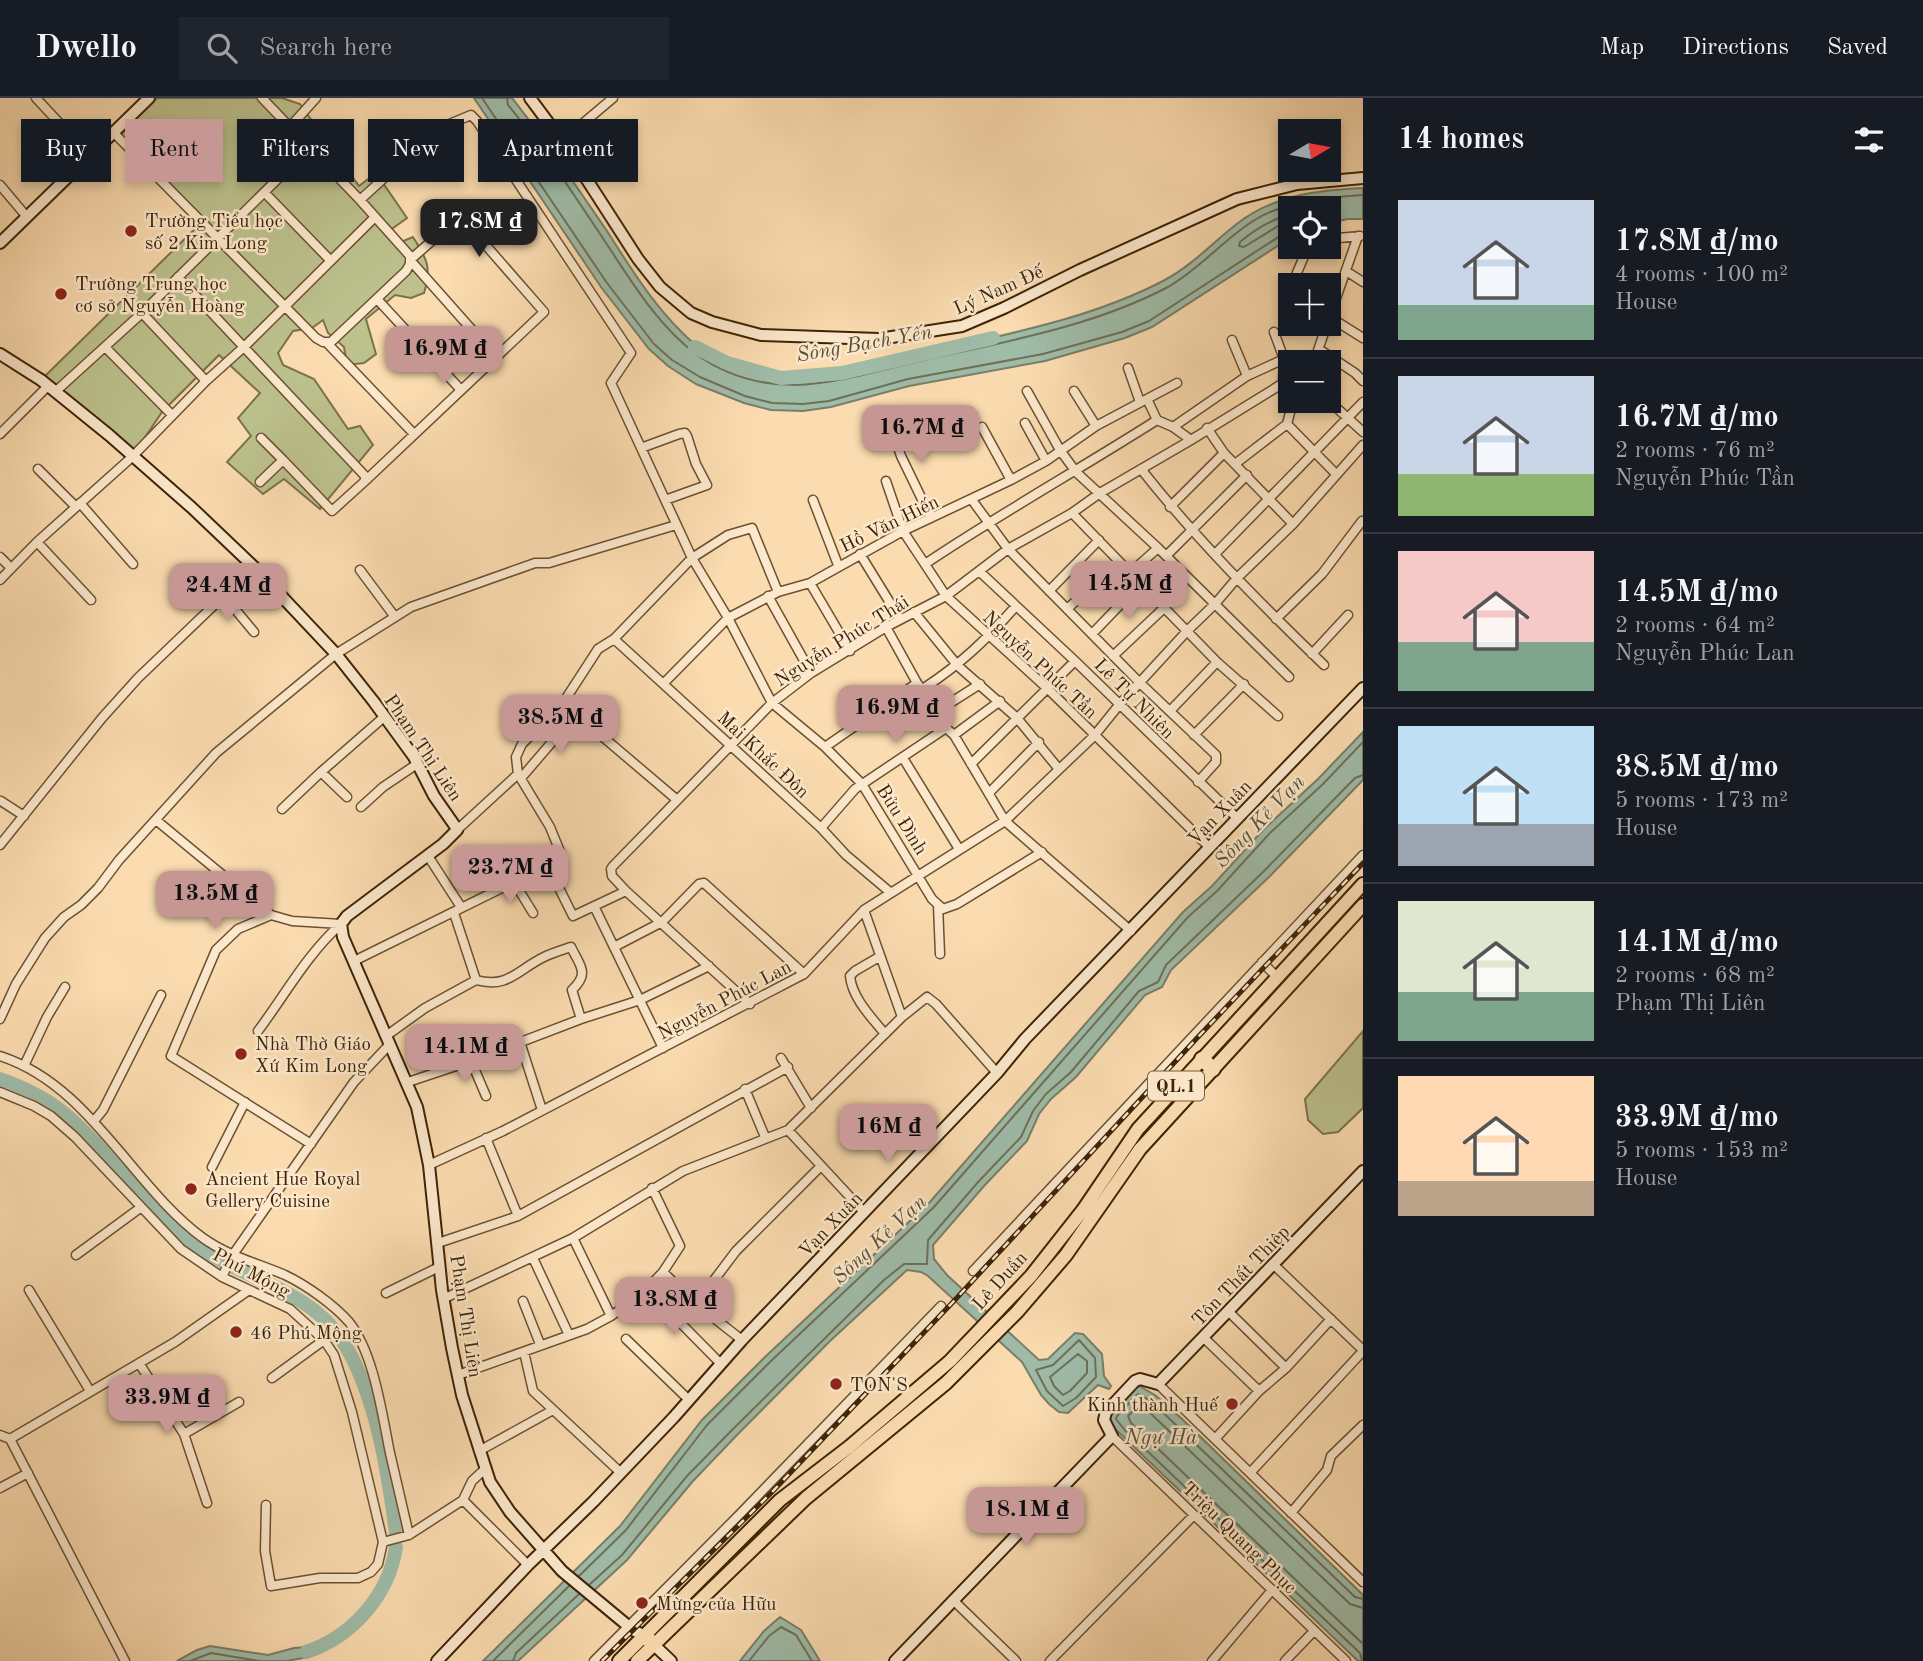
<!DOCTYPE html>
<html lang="en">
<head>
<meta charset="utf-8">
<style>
	:root { --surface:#171b24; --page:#20242c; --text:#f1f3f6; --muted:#9ea1a6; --line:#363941; --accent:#c59692 }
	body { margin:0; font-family:"Old Standard TT",serif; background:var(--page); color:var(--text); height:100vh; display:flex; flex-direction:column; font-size:26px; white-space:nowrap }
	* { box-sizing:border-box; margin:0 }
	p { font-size:23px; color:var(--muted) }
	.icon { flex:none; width:38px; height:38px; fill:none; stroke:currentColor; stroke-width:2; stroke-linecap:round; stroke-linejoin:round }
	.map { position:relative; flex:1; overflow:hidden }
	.panel { display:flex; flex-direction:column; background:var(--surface); width:560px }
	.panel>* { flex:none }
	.top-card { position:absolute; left:21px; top:21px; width:665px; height:63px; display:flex; gap:14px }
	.needle { width:46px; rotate:80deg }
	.buttons { position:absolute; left:1278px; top:21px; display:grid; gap:14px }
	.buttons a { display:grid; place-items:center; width:63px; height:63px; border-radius:0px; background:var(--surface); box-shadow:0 4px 10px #0003; font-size:35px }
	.price { position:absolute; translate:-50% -60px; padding:0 16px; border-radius:14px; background:var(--accent); color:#111; font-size:23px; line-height:46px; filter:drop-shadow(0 2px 4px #0008) }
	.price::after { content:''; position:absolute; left:50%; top:42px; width:21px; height:16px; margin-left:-10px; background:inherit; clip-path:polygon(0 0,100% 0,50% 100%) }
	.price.selected { background:#222; color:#fff }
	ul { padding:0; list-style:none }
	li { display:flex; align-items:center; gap:21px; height:175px; padding:0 35px }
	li+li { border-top:2px solid var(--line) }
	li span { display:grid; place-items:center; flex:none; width:196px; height:140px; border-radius:0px; color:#555 }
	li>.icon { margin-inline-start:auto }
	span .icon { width:84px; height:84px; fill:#fffc; stroke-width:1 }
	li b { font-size:30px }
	h2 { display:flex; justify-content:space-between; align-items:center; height:84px; padding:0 35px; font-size:30px }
	.tag { padding:0 24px; border-radius:0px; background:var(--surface); box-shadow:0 4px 10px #0003; font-size:24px; line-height:63px }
	.tag.selected { background:var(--accent); color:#111 }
	header { display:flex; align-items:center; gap:42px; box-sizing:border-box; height:98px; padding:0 35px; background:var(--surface); border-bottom:2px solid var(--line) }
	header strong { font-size:33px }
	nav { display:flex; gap:38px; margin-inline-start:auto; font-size:24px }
	.search { width:490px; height:63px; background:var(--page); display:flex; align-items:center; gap:18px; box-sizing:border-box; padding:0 24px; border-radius:0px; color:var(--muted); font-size:26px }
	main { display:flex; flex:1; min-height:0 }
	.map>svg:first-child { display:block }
	.green { fill:#bcc18d; stroke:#7c724a; stroke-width:2 }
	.water { fill:#9fbca9; stroke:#787f68; stroke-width:2 }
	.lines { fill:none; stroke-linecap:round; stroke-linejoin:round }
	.shore { stroke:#6e7058; stroke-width:2 }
	.river { stroke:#9fbca9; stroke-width:14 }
	.street-casing { stroke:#6c5130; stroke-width:11 }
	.secondary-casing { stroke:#3d2306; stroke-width:14 }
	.primary-casing { stroke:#3d2306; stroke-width:16 }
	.highway-casing { stroke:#3d2306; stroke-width:18 }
	.street { stroke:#fce8cc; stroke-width:8 }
	.secondary { stroke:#fce8cc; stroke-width:10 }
	.primary { stroke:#fbdcb0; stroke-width:12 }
	.highway { stroke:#fbdcb0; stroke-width:14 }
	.rail-casing { stroke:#3d2306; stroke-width:5 }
	.rail { stroke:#fce8cc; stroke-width:2.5; stroke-dasharray:8; stroke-linecap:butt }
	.poi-dot { fill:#8f2418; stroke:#fce8cc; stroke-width:2.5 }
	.labels { text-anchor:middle; stroke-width:5; stroke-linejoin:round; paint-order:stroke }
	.shield { fill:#fce8cc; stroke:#765e41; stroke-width:2 }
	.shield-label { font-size:18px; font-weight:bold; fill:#3d2306 }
	.poi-label { font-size:19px; fill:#3d2306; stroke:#fce8cc; text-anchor:start }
	.street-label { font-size:19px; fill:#3d2306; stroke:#fce8cc }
	.water-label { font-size:21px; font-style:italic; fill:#5a5137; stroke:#fce8cc }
</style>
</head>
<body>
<header>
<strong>Dwello</strong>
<div class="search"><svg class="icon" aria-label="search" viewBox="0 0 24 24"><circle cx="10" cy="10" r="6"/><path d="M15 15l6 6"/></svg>Search here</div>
<nav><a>Map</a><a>Directions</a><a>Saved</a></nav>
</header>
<main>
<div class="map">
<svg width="1363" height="1563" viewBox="0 0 1363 1563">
	<rect width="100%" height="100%" fill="#fbdcb0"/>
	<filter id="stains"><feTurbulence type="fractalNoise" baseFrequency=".00286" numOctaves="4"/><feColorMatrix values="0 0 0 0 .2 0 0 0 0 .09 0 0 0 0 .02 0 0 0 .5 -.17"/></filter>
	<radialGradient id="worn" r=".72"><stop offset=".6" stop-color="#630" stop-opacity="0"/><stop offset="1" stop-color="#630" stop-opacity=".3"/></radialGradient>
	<path class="green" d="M157,0H282L300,6L359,88L376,75L407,120L389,133L396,146L413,139C427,161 432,169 424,195L411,200L395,197L366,221L376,256L364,265L347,267L344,249L328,235L323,222L312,230L293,233L278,255L283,267L314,281L348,331L360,328L373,347L320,411L284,381L263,396L227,364L251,338L238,320L260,295L219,257L162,314L132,359L41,282L203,123L119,37Z
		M1363,933V1010L1338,1034L1323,1036L1308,1022L1305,1001Z"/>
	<path class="water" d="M474,0H512C546,43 576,88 607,133C633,174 660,218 698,249C725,271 762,281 797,280C841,278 884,264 926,255C1007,236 1090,221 1163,183C1192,168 1213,144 1238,125C1274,97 1319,92 1363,90V121H1348L1328,125V110H1290V140L1152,229L1125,240L1045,263L909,288L831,309L803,313L771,312L744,305L696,286L668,268L649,251L601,189Z
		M1363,634V682L1269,779L1171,872L1162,889L1145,897L1076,979L1051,1001L1039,1016L1027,1043L984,1088L933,1147L934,1161L947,1177L1039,1262L1048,1261L1075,1235L1083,1236L1102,1256L1104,1278L1111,1288L1109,1291L1098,1287L1068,1315L1059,1314L1049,1306L1041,1297L1022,1264L928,1178L921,1174L907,1172L830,1243L737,1337L693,1383L627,1462L518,1563H483L620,1428L702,1322L765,1259L929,1105L1183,814L1212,788L1264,731L1318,681Z
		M1139,1288L1155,1297L1181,1320L1363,1497V1563H1358L1111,1327L1108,1322L1109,1315L1134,1290Z
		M780,1519L801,1532L820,1563H740L764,1533Z
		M210,1548L268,1557L294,1550L323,1548L308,1559L287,1563H177L197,1552Z"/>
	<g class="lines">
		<path class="shore" d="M482,0L607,185L654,246L672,262L700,279L745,298L772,305L803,306L829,303L908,281L1043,256L1122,234L1149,223L1283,136L1290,134
			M507,0L508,7C544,51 575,98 606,145C632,184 658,228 696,256C725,277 759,287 795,287C837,286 879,272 920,263C1003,244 1092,229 1168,189C1196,173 1217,149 1243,130C1278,103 1320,100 1363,97
			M1290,116C1271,122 1255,131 1240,144L1239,148L1244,149L1278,128L1290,125
			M1079,1242L1095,1260L1096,1279L1076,1300L1063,1308L1047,1293L1036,1272L1053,1267Z
			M1078,1256L1087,1263V1275L1070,1293L1063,1297L1054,1288L1050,1279Z
			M579,1478L626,1432L707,1327L770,1264L934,1109L1188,819L1217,793L1270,735L1323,686L1363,644
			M589,1487L622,1457L687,1378L732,1332L884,1182L904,1166H927L928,1142L979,1083L1021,1039L1033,1013L1046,996L1071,974L1139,893L1158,884L1166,867L1263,774L1355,680L1363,677
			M1363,1510L1350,1506L1145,1310L1139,1307L1128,1318L1131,1325L1363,1546
			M190,1563L211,1555L259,1563
			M493,1563L569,1488
			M513,1563L516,1555L579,1496
			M749,1563L769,1538L781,1529L796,1537L812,1563
			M1362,1563L1360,1555L1124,1331L1116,1321L1117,1318L1138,1296L1151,1303L1355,1499L1363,1501"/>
		<path class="river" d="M695,249L727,265L781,280L842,275L993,240
			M0,981C23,989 46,1000 65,1016C114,1057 147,1115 201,1151C246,1181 310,1193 342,1242C376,1295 388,1374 396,1435
			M306,1554C352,1539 389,1497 396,1449"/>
		<defs>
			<path id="street" d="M36,0L90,58
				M289,30L316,0
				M114,35L316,240L323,244H331L406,173L410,166V158L360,102L262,0
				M562,43L613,0
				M0,87L27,119
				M265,95L330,162
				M360,102L429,39L440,30L471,17L477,23L631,255L611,285L692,460L728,520L772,605L825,649L862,686L932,801L943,811L957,806L1042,754
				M1328,141L1360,138
				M1346,173L1363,184
				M178,179L366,379L364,384L332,413L283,362L260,384
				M1297,187L1296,177L1308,149
				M377,201L461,292
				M142,215L206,283
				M1328,218L1363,240
				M1328,223L1358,138
				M1274,234L1284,261L1283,283
				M1232,242L1247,278
				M327,245L414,336
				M105,249L172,317
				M1319,251L1355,275L1363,283
				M1314,264L1327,226
				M1128,270L1140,304
				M1027,293L1060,352L1076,374L1158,450L1289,579
				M1074,293L1096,328
				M55,294L142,215L309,50
				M1147,301L1157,322L1173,329L1191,342
				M1328,302L1363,334
				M889,324L901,358L931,420
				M1025,325L1046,363
				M1287,326L1336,376
				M982,329L1011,382
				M1173,329L1247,278L1284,261
				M1207,330L1224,355L1293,426
				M0,336L48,288
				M261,340L283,362
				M641,350L679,336L685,335L687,338L696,366L707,387L665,402
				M1235,366L1287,326L1293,303
				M38,371L76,409
				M1141,371C1196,441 1260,505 1324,567
				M886,383L903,433L946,498L1048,591L1209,749
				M364,384L544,214L462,120H458L410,162L496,259
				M813,402L838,467
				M972,402L1008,451L1140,585L1216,657V664L1198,684
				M80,405L133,466
				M1170,409L1224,355
				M1072,415L1217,564L1278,618
				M37,444L91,502
				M860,456L900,521
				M1215,456L1363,304
				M1166,458L1247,377
				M0,459L11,470
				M925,466C1001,415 1080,371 1157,322
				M360,472L395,519
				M979,473L1075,563L1238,721
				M1131,474L1158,450
				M0,482L37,444L132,359L206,283L245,248L375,119
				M810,485L850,553
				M1049,493L1099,442
				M224,498L254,534
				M768,498L811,575
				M1067,511L1119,464
				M914,514L958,568L1017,620L1058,670
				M1276,521L1322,476L1362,423
				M886,529L917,585L939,612L946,630L954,637L1005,723L1131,833
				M1092,536L1140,486
				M614,541L821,730L846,757L891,795
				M1312,556L1348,517
				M1113,558L1165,509
				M664,585L728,520L778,494L810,485L903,433L1011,382L1046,363L1096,328L1177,285
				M924,590C962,565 986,542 1016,508
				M563,605L676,701
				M939,612L980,586
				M1170,613L1217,564
				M954,637L1000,603
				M1194,637L1244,586
				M825,649L917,585
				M903,660L959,751
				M971,666L1075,563
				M522,679L576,616
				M989,695L1039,644
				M347,699L321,674L384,619
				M1,703L24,718
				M361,709L383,689L417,666
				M282,711L321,674
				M156,722L271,817
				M821,730L855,691L946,630
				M457,732L518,676
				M0,747L102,620L138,580L254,469
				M428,758L461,809
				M546,764L573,818L626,793
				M514,784L533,815
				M938,807L940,856
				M594,808L663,950
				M864,812L902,919
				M454,815L476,882
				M614,849L662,824L699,786L704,785L804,876
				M879,859L855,873L850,878C852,900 872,920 885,936
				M354,863L514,784L561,756L550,729L518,676L516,659L522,646L563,605L598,551L614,541L692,460L728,437L752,430L778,494
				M1262,864L1276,878
				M750,906L626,793L612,778L611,771L613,768L772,605L811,575L886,529L946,498L1008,451L1072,415L1100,395L1191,342L1290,281
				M0,921L16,886L45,840L64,819L81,807L98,790L119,762L216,655L336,556L411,509L535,465H549L676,427
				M258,933C285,897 307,856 341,826
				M386,938L425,910L476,882C508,891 517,872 544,859C552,855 562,852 571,849C580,868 590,875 572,892L581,921
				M520,944L542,1012
				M0,958C90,987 131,1087 203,1140C228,1158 257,1165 285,1177C306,1187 333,1206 349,1224C374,1255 382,1316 390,1355C396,1382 403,1410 409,1437
				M781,960L811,1010
				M471,963L486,998
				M24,968L47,919L65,889
				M408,984L471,963L581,921L640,902L709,868
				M745,991L765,1039
				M0,994L34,1008L51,1018L75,1039L181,1151L222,1179L290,1211L324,1242L334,1257L352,1314L383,1444L378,1466L371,1474L358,1480H320L271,1488L265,1453L266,1407
				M94,1023L103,1012L161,897
				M788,1032L864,1114
				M486,1040L518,1118
				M311,1046L171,958L216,852L238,831L271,817L292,823L341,826
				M429,1067L503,1033L804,876L864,812L1005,723L1094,638L1119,607L1188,532L1215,506L1237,480L1293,426L1363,347
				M212,1069L245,1004
				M573,1140L611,1218
				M438,1145L518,1118L788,969
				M76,1157L140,1110
				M533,1160L569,1237
				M1274,1167L1363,1252
				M973,1173L1363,757
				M663,1174L696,1206L742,1242
				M222,1179L232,1158L354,984L390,946
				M647,1191L721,1266
				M29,1192L90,1293
				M386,1195L439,1169
				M443,1201L573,1140L683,1073L788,1032L902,919L927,899L936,906L997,975
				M523,1203L540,1246
				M696,1206L736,1153L821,1068
				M1229,1214L1286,1270
				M1204,1240L1259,1293
				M626,1241L689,1302
				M524,1254L533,1293L620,1374
				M139,1265L184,1336L207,1405
				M458,1277L587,1231L611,1218L641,1197L663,1174L680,1148L652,1090
				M272,1280L324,1242
				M1158,1286L1363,1484
				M184,1336L239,1304
				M0,1337L10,1341
				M1112,1338L1346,1563
				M1215,1341L1259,1293L1286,1270L1331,1221
				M479,1353L553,1312
				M1250,1375L1363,1253
				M0,1390L28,1375
				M463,1402L472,1383L485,1371
				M1291,1415L1327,1372L1331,1358L1363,1327
				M383,1444L409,1437L463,1402L528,1467
				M953,1502L1016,1563
				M125,1563L10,1341L175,1244L249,1192
				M594,1563L740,1416L941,1208
				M1050,1563L1194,1417
				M1212,1563L1272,1492
				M1285,1563L1314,1533"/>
			<path id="secondary" d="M530,0L562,43L638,161L660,189L691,215L712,224L761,237L879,241L962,228L1004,210L1080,172L1237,101L1297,86L1363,80
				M0,145L149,0
				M0,256L41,282L109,337L191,409L254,469L336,556L374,604L414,659L434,698L455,728L457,732L443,746L347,818L341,826L343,839L417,1009L429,1067L442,1192L452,1250L462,1297L490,1384L510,1414L562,1473L633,1532L645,1538
				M653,1546L671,1563
				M437,1563L528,1467L593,1404L674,1319L742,1242L997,975L1025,941L1363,590
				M895,1563L1112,1338L1104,1322L1106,1314L1135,1283L1140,1281L1158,1286L1363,1073"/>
			<path id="primary" d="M619,1563L780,1402L849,1349L950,1263L1031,1178L1083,1112L1138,1031L1363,786
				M637,1563L806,1400L946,1285L1017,1214L1066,1157L1140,1051L1363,807"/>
			<path id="highway" d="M1202,961L1213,971
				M645,1538L653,1546"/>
		</defs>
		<use href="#street" class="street-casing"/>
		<use href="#secondary" class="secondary-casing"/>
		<use href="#primary" class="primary-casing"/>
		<use href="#highway" class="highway-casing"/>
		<use href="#street" class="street"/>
		<use href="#secondary" class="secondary"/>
		<use href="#primary" class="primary"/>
		<use href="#highway" class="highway"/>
		<defs>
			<path id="rail" d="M602,1563L772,1394L953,1204L1198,939L1363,765"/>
		</defs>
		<use href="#rail" class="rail-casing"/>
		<use href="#rail" class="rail"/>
	</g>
	<g class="poi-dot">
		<circle cx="131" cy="133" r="7"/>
		<circle cx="61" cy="196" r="7"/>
		<circle cx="241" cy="956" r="7"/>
		<circle cx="191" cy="1091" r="7"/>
		<circle cx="236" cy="1234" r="7"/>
		<circle cx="836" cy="1286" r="7"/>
		<circle cx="1232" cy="1306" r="7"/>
		<circle cx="642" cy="1505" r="7"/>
	</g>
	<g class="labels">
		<rect class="shield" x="1148" y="973.5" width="56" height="29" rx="5"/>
		<g class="shield-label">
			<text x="1176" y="994">QL.1</text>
		</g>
		<g class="poi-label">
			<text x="145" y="129">Trường Tiểu học<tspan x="145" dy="22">số 2 Kim Long</tspan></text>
			<text x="75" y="192">Trường Trung học<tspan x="75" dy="22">cơ sở Nguyễn Hoàng</tspan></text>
			<text x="255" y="952">Nhà Thờ Giáo<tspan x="255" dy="22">Xứ Kim Long</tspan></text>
			<text x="205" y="1087">Ancient Hue Royal<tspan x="205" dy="22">Gellery Cuisine</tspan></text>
			<text x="250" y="1241">46 Phú Mộng</text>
			<text x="850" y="1293">TON'S</text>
			<text x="1218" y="1313" text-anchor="end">Kinh thành Huế</text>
			<text x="656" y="1512">Mừng cửa Hữu</text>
		</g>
		<g class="street-label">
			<text transform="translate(998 191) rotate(-24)" y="7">Lý Nam Đế</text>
			<text transform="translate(889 425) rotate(-26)" y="7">Hồ Văn Hiến</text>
			<text transform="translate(841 542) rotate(-32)" y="7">Nguyễn Phúc Thái</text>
			<text transform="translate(1041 566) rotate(43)" y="7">Nguyễn Phúc Tần</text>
			<text transform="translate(1135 600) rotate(45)" y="7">Lê Tự Nhiên</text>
			<text transform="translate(424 649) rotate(56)" y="7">Phạm Thị Liên</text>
			<text transform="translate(764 656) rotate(43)" y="7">Mai Khắc Đôn</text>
			<text transform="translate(1219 714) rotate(-46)" y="7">Vạn Xuân</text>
			<text transform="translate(903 721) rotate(58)" y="7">Bửu Đình</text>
			<text transform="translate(724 901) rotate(-28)" y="7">Nguyễn Phúc Lan</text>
			<text transform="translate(830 1126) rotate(-46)" y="7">Vạn Xuân</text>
			<text transform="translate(252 1174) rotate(28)" y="7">Phú Mộng</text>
			<text transform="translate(1240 1177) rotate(-46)" y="7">Tôn Thất Thiệp</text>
			<text transform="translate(999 1182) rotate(-48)" y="7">Lê Duẩn</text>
			<text transform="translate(467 1218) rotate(81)" y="7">Phạm Thị Liên</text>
			<text transform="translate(1240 1439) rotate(44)" y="7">Triệu Quang Phục</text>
		</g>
		<g class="water-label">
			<text transform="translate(864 245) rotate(-10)" y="7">Sông Bạch Yến</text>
			<text transform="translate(1259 723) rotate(-46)" y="7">Sông Kẻ Vạn</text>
			<text transform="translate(879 1141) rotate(-43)" y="7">Sông Kẻ Vạn</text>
			<text x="1161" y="1346">Ngự Hà</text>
		</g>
	</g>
	<rect width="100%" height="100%" filter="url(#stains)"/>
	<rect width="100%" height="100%" fill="url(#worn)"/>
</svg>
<div class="buttons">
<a><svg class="needle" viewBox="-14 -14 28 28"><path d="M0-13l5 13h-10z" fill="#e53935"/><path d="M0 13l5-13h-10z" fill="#9ea1a6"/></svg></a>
<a><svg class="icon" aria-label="locate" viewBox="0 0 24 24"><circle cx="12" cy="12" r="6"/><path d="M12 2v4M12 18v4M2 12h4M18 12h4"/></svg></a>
<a>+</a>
<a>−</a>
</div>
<b class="price selected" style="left:479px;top:161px">17.8M ₫</b>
<b class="price" style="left:444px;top:288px">16.9M ₫</b>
<b class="price" style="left:921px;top:367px">16.7M ₫</b>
<b class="price" style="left:1129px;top:523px">14.5M ₫</b>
<b class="price" style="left:228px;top:525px">24.4M ₫</b>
<b class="price" style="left:896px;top:647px">16.9M ₫</b>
<b class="price" style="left:560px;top:657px">38.5M ₫</b>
<b class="price" style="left:510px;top:807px">23.7M ₫</b>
<b class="price" style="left:215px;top:833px">13.5M ₫</b>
<b class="price" style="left:465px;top:986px">14.1M ₫</b>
<b class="price" style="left:888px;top:1066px">16M ₫</b>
<b class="price" style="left:674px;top:1239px">13.8M ₫</b>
<b class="price" style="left:167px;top:1337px">33.9M ₫</b>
<b class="price" style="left:1026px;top:1449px">18.1M ₫</b>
<div class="top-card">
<a class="tag">Buy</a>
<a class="tag selected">Rent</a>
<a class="tag">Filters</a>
<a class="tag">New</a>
<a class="tag">Apartment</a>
</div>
</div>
<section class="panel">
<h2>14 homes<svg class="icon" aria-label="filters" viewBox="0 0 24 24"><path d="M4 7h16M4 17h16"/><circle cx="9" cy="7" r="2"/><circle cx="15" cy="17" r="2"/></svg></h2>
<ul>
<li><span style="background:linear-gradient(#c9d6e8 75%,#7fa58c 0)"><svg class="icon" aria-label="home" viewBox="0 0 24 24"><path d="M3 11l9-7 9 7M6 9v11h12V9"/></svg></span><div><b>17.8M ₫/mo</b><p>4 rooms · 100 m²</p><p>House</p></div></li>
<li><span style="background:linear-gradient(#c9d6e8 70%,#8fb573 0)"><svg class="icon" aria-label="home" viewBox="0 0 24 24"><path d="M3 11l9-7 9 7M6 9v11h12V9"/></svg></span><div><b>16.7M ₫/mo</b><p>2 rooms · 76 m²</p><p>Nguyễn Phúc Tần</p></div></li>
<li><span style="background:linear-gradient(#f6c9c9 65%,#7fa58c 0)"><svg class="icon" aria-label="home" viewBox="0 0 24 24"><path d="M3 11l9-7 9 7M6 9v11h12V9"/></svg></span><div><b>14.5M ₫/mo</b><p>2 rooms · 64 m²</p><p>Nguyễn Phúc Lan</p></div></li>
<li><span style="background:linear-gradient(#bfe0f5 70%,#9aa5b1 0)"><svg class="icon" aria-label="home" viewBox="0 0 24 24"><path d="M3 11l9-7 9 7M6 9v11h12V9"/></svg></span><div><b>38.5M ₫/mo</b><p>5 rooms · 173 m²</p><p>House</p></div></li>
<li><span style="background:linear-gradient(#dfe7d0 65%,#7fa58c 0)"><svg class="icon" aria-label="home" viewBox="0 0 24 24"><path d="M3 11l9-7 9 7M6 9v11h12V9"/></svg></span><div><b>14.1M ₫/mo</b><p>2 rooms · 68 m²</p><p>Phạm Thị Liên</p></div></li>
<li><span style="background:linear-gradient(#ffd9b3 75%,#b9a48a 0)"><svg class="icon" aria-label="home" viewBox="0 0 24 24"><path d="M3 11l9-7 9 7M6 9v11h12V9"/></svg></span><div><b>33.9M ₫/mo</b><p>5 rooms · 153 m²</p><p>House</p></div></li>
</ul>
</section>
</main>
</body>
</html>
